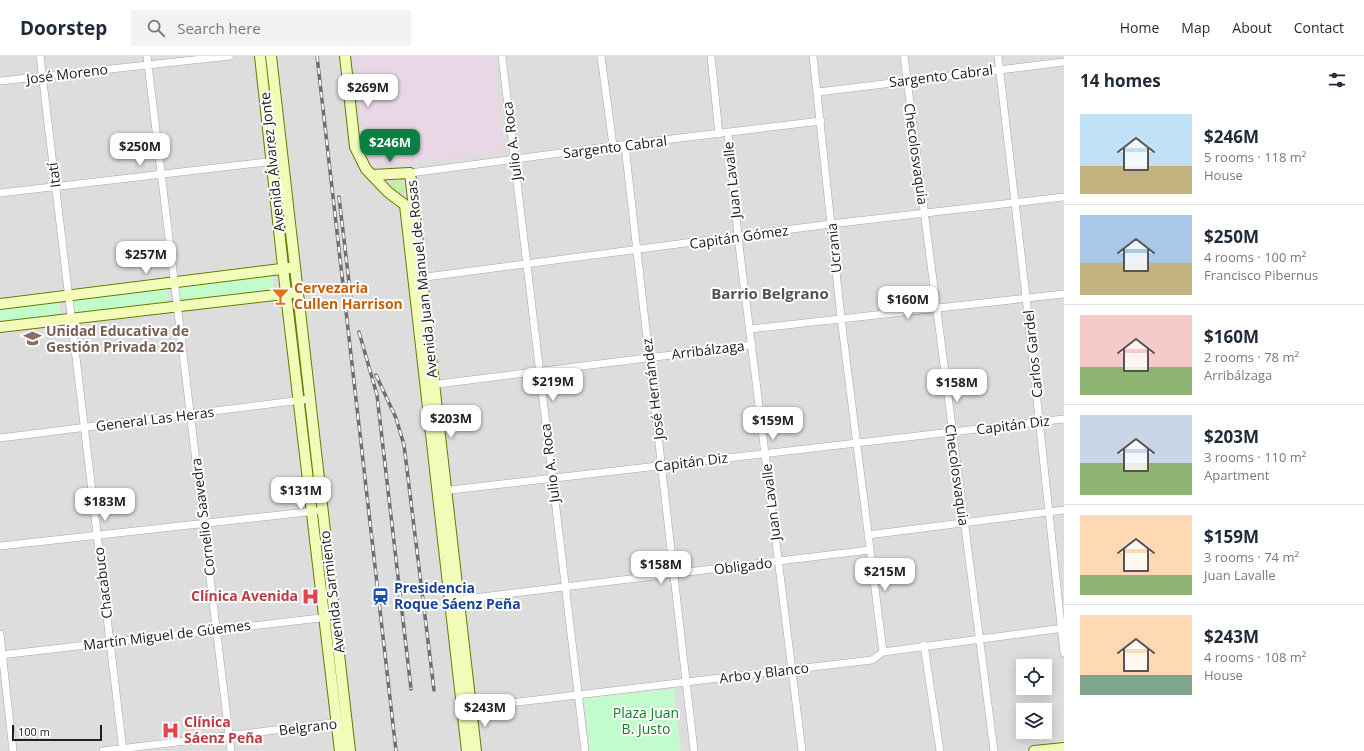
<!DOCTYPE html>
<html lang="en">
<head>
<meta charset="utf-8">
<style>
	:root { --surface:#fff; --page:#f2f2f3; --text:#1f2937; --muted:#747a83; --line:#e0e1e3; --accent:#0b8043 }
	body { margin:0; font-family:"Open Sans",sans-serif; background:var(--page); color:var(--text); height:100vh; display:flex; flex-direction:column; font-size:15px; white-space:nowrap }
	* { box-sizing:border-box; margin:0 }
	p { font-size:13px; color:var(--muted) }
	.icon { flex:none; width:22px; height:22px; fill:none; stroke:currentColor; stroke-width:2; stroke-linecap:round; stroke-linejoin:round }
	.map { position:relative; flex:1; overflow:hidden }
	.panel { display:flex; flex-direction:column; background:var(--surface); width:300px }
	.panel>* { flex:none }
	.controls { position:absolute; left:1016px; top:603px; display:grid; gap:8px }
	.controls a { display:grid; place-items:center; width:36px; height:36px; border-radius:0px; background:var(--surface); box-shadow:0 2px 10px #0003; font-size:20px }
	.scale { position:absolute; left:12px; bottom:10px; width:90px; box-sizing:border-box; padding-left:4px; border:2px solid #202020; border-top:0; font-size:11px; line-height:14px; white-space:nowrap; color:#202020; -webkit-text-stroke:3px #fff; paint-order:stroke }
	.price { position:absolute; translate:-50% -34px; padding:0 9px; border-radius:8px; background:#fff; color:#222; font-size:13px; line-height:26px; filter:drop-shadow(0 1px 2px #0008) }
	.price::after { content:''; position:absolute; left:50%; top:24px; width:12px; height:9px; margin-left:-6px; background:inherit; clip-path:polygon(0 0,100% 0,50% 100%) }
	.price.active { background:var(--accent); color:#fff }
	ul { padding:0; list-style:none }
	li { display:flex; align-items:center; gap:12px; height:100px; padding:0 16px }
	li+li { border-top:1px solid var(--line) }
	li span { display:grid; place-items:center; flex:none; width:112px; height:80px; border-radius:0px; color:#555 }
	li>.icon { margin-inline-start:auto }
	span .icon { width:48px; height:48px; fill:#fffc; stroke-width:1 }
	li b { font-size:17px }
	h2 { display:flex; justify-content:space-between; align-items:center; height:48px; padding:0 16px; font-size:17px }
	header { display:flex; align-items:center; gap:24px; box-sizing:border-box; height:56px; padding:0 20px; background:var(--surface); border-bottom:1px solid var(--line) }
	header strong { font-size:19px }
	nav { display:flex; gap:22px; margin-inline-start:auto; font-size:14px }
	.search { width:280px; height:36px; background:var(--page); display:flex; align-items:center; gap:10px; box-sizing:border-box; padding:0 14px; border-radius:0px; color:var(--muted); font-size:15px }
	main { display:flex; flex:1; min-height:0 }
	.map>svg:first-child { display:block }
	.residential { fill:#dedddd; fill-rule:evenodd }
	.industrial { fill:#ead7e5 }
	.grass { fill:#c4ecaa }
	.park { fill:#c2fccc }
	.lines { fill:none; stroke-linecap:round; stroke-linejoin:round }
	.street-casing { stroke:#a7a7a7; stroke-width:8 }
	.secondary-casing { stroke:#637d01; stroke-width:12 }
	.street { stroke:#fff; stroke-width:7 }
	.secondary { stroke:#f2fcb8; stroke-width:10 }
	.rail-casing { stroke:#6e6e6e; stroke-width:3.5 }
	.rail { stroke:#fff; stroke-width:2; stroke-dasharray:6; stroke-linecap:butt }
	.labels { text-anchor:middle; stroke-width:4; stroke-linejoin:round; paint-order:stroke }
	.street-label { font-size:14px; fill:#202020; stroke:#fff }
	.food-label { font-size:14px; font-weight:bold; fill:#c56008; stroke:#fff; text-anchor:start }
	.education-label { font-size:14px; font-weight:bold; fill:#785e54; stroke:#fff; text-anchor:start }
	.transit-label { font-size:14px; font-weight:bold; fill:#164399; stroke:#fff; text-anchor:start }
	.health-label { font-size:14px; font-weight:bold; fill:#be3a42; stroke:#fff; text-anchor:end }
	.park-label { font-size:14px; fill:#07841e; stroke:#fff }
	.neighbourhood-label { font-size:15px; font-weight:bold; fill:#535353; stroke:#fff }
</style>
</head>
<body>
<header>
<strong>Doorstep</strong>
<div class="search"><svg class="icon" aria-label="search" viewBox="0 0 24 24"><circle cx="10" cy="10" r="6"/><path d="M15 15l6 6"/></svg>Search here</div>
<nav><a>Home</a><a>Map</a><a>About</a><a>Contact</a></nav>
</header>
<main>
<div class="map">
<svg width="1064" height="695" viewBox="0 0 1064 695">
	<rect width="100%" height="100%" fill="#f1eee6"/>
	<path class="residential" d="M0,0H1064V695H0ZM1023,610H1045V632H1023ZM1023,654H1045V676H1023Z"/>
	<path class="industrial" d="M355,0H493L503,97L367,111Z"/>
	<path class="grass" d="M280,114L289,198L286,195L277,115Z
		M391 131a7 7 0 1 1 14 0a7 7 0 1 1-14 0Z
		M292,251H297L306,332L302,334Z
		M307,355L316,441H315L304,356Z"/>
	<path class="park" d="M273,218V234L185,245L180,241L179,233L183,228Z
		M164,231L167,234L168,244L164,248L78,258L74,256L73,244Z
		M56,243C59,248 62,253 59,259L0,266V250Z
		M674,633L681,695H590L584,642Z"/>
	<g class="lines">
		<defs>
			<path id="street" d="M40,0L123,695
				M147,0L231,695
				M502,0L585,695
				M601,0L613,90
				M711,0L719,78
				M813,0L841,262L883,596
				M904,0L994,695
				M998,0L1026,241L1064,597
				M0,25L230,0
				M818,36L1064,6
				M728,77L738,181L802,695
				M625,90L694,695
				M410,117L613,90L821,65
				M0,137L276,105
				M418,222L831,168L1064,141
				M750,273L1064,238
				M430,329L752,289
				M0,382L310,343
				M442,435L1064,363
				M868,479L1064,454
				M0,490L316,455
				M456,544L870,494
				M0,578L13,695
				M924,589L940,695
				M0,599L329,561
				M468,652L872,604L883,596L1064,572
				M103,695L341,666"/>
			<path id="secondary" d="M260,0L286,238L340,695
				M271,0L350,695
				M345,0L355,91L366,113L388,136L405,149L467,695
				M372,119L410,117L476,695
				M0,248L289,212
				M0,271L292,237
				M1034,695L1064,692"/>
		</defs>
		<use href="#street" class="street-casing"/>
		<use href="#secondary" class="secondary-casing"/>
		<use href="#street" class="street"/>
		<use href="#secondary" class="secondary"/>
		<defs>
			<path id="rail" d="M317,0L396,695
				M339,141L352,252
				M359,276L377,339L411,633
				M376,319L396,362L404,389L434,634"/>
		</defs>
		<use href="#rail" class="rail-casing"/>
		<use href="#rail" class="rail"/>
	</g>
	<defs>
		<symbol id="bar-bare" viewBox="-9 -9 18 18"><path d="M-6-5H6L.8 .8V4.5H3.5V6h-7V4.5H-.8V.8Z" fill="#e8710a" stroke="#fff" stroke-width="2.5" paint-order="stroke"/></symbol>
		<symbol id="school-bare" viewBox="-9 -9 18 18"><path d="M0-5L7-2L0 1L-7-2ZM-4 1L0 2.5L4 1V4Q0 6-4 4Z" fill="#8d6e63" stroke="#fff" stroke-width="2.5" paint-order="stroke"/></symbol>
		<symbol id="hospital-bare" viewBox="-9 -9 18 18"><path d="M-5-5h3v3.5h4V-5h3V5h-3V1.5h-4V5h-3Z" fill="#e0444e" stroke="#fff" stroke-width="2.5" paint-order="stroke"/></symbol>
		<symbol id="station-bare" viewBox="-9 -9 18 18"><path d="M-3-6H3Q5-6 5-4V2Q5 4 3 4L4.5 6H3L1.5 4h-3L-3 6H-4.5L-3 4Q-5 4-5 2V-4Q-5-6-3-6ZM-3.5-4v3h7v-3ZM-3.5 1v1.5H-2V1ZM2 1v1.5H3.5V1Z" fill="#1a4fb4" stroke="#fff" stroke-width="2.5" paint-order="stroke"/></symbol>
	</defs>
	<g fill-rule="evenodd">
		<use href="#bar-bare" x="268" y="228" width="25" height="25"/>
		<use href="#school-bare" x="20" y="270" width="25" height="25"/>
		<use href="#hospital-bare" x="298" y="528" width="25" height="25"/>
		<use href="#station-bare" x="368" y="528" width="25" height="25"/>
		<use href="#hospital-bare" x="158" y="662" width="25" height="25"/>
	</g>
	<g class="labels">
		<g class="street-label">
			<text transform="translate(67 18) rotate(-7)" y="5">José Moreno</text>
			<text transform="translate(941 20) rotate(-7)" y="5">Sargento Cabral</text>
			<text transform="translate(512 85) rotate(-97)" y="5">Julio A. Roca</text>
			<text transform="translate(615 91) rotate(-7)" y="5">Sargento Cabral</text>
			<text transform="translate(916 98) rotate(82)" y="5">Checolosvaquia</text>
			<text transform="translate(272 106) rotate(-96)" y="5">Avenida Álvarez Jonte</text>
			<text transform="translate(54 119) rotate(-97)" y="5">Itatí</text>
			<text transform="translate(732 124) rotate(-96)" y="5">Juan Lavalle</text>
			<text transform="translate(739 181) rotate(-8)" y="5">Capitán Gómez</text>
			<text transform="translate(834 192) rotate(-96)" y="5">Ucrania</text>
			<text transform="translate(422 223) rotate(-96)" y="5">Avenida Juan Manuel de Rosas</text>
			<text transform="translate(708 294) rotate(-7)" y="5">Arribálzaga</text>
			<text transform="translate(1033 298) rotate(-96)" y="5">Carlos Gardel</text>
			<text transform="translate(653 333) rotate(-97)" y="5">José Hernández</text>
			<text transform="translate(155 363) rotate(-7)" y="5">General Las Heras</text>
			<text transform="translate(1013 369) rotate(-7)" y="5">Capitán Diz</text>
			<text transform="translate(691 406) rotate(-7)" y="5">Capitán Diz</text>
			<text transform="translate(550 407) rotate(-97)" y="5">Julio A. Roca</text>
			<text transform="translate(957 419) rotate(82)" y="5">Checolosvaquia</text>
			<text transform="translate(771 446) rotate(-97)" y="5">Juan Lavalle</text>
			<text transform="translate(203 461) rotate(-97)" y="5">Cornelio Saavedra</text>
			<text transform="translate(743 510) rotate(-7)" y="5">Obligado</text>
			<text transform="translate(103 527) rotate(-97)" y="5">Chacabuco</text>
			<text transform="translate(332 536) rotate(-97)" y="5">Avenida Sarmiento</text>
			<text transform="translate(167 579) rotate(-7)" y="5">Martín Miguel de Güemes</text>
			<text transform="translate(764 617) rotate(-7)" y="5">Arbo y Blanco</text>
			<text transform="translate(308 671) rotate(-7)" y="5">Belgrano</text>
		</g>
		<g class="food-label">
			<text x="294" y="237">Cervezaria<tspan x="294" dy="16">Cullen Harrison</tspan></text>
		</g>
		<g class="education-label">
			<text x="46" y="280">Unidad Educativa de<tspan x="46" dy="16">Gestión Privada 202</tspan></text>
		</g>
		<g class="transit-label">
			<text x="394" y="537">Presidencia<tspan x="394" dy="16">Roque Sáenz Peña</tspan></text>
		</g>
		<g class="health-label">
			<text x="298" y="545">Clínica Avenida</text>
			<text x="184" y="671" text-anchor="start">Clínica<tspan x="184" dy="16">Sáenz Peña</tspan></text>
		</g>
		<g class="park-label">
			<text x="646" y="662">Plaza Juan<tspan x="646" dy="16">B. Justo</tspan></text>
		</g>
		<g class="neighbourhood-label">
			<text x="770" y="243">Barrio Belgrano</text>
		</g>
	</g>
</svg>
<div class="controls">
<a><svg class="icon" aria-label="locate" viewBox="0 0 24 24"><circle cx="12" cy="12" r="6"/><path d="M12 2v4M12 18v4M2 12h4M18 12h4"/></svg></a>
<a><svg class="icon" aria-label="layers" viewBox="0 0 24 24"><path d="M12 4l9 5-9 5-9-5zM3 14l9 5 9-5"/></svg></a>
</div>
<div class="scale">100 m</div>
<b class="price" style="left:368px;top:52px">$269M</b>
<b class="price active" style="left:390px;top:107px">$246M</b>
<b class="price" style="left:140px;top:111px">$250M</b>
<b class="price" style="left:146px;top:219px">$257M</b>
<b class="price" style="left:908px;top:264px">$160M</b>
<b class="price" style="left:553px;top:346px">$219M</b>
<b class="price" style="left:957px;top:347px">$158M</b>
<b class="price" style="left:451px;top:383px">$203M</b>
<b class="price" style="left:773px;top:385px">$159M</b>
<b class="price" style="left:301px;top:455px">$131M</b>
<b class="price" style="left:105px;top:466px">$183M</b>
<b class="price" style="left:661px;top:529px">$158M</b>
<b class="price" style="left:885px;top:536px">$215M</b>
<b class="price" style="left:485px;top:672px">$243M</b>
</div>
<section class="panel">
<h2>14 homes<svg class="icon" aria-label="filters" viewBox="0 0 24 24"><path d="M4 7h16M4 17h16"/><circle cx="9" cy="7" r="2"/><circle cx="15" cy="17" r="2"/></svg></h2>
<ul>
<li><span style="background:linear-gradient(#bfe0f5 65%,#c2b280 0)"><svg class="icon" aria-label="home" viewBox="0 0 24 24"><path d="M3 11l9-7 9 7M6 9v11h12V9"/></svg></span><div><b>$246M</b><p>5 rooms · 118 m²</p><p>House</p></div></li>
<li><span style="background:linear-gradient(#a9c7e8 60%,#c2b280 0)"><svg class="icon" aria-label="home" viewBox="0 0 24 24"><path d="M3 11l9-7 9 7M6 9v11h12V9"/></svg></span><div><b>$250M</b><p>4 rooms · 100 m²</p><p>Francisco Pibernus</p></div></li>
<li><span style="background:linear-gradient(#f6c9c9 65%,#8fb573 0)"><svg class="icon" aria-label="home" viewBox="0 0 24 24"><path d="M3 11l9-7 9 7M6 9v11h12V9"/></svg></span><div><b>$160M</b><p>2 rooms · 78 m²</p><p>Arribálzaga</p></div></li>
<li><span style="background:linear-gradient(#c9d6e8 60%,#8fb573 0)"><svg class="icon" aria-label="home" viewBox="0 0 24 24"><path d="M3 11l9-7 9 7M6 9v11h12V9"/></svg></span><div><b>$203M</b><p>3 rooms · 110 m²</p><p>Apartment</p></div></li>
<li><span style="background:linear-gradient(#ffd9b3 75%,#8fb573 0)"><svg class="icon" aria-label="home" viewBox="0 0 24 24"><path d="M3 11l9-7 9 7M6 9v11h12V9"/></svg></span><div><b>$159M</b><p>3 rooms · 74 m²</p><p>Juan Lavalle</p></div></li>
<li><span style="background:linear-gradient(#ffd9b3 75%,#7fa58c 0)"><svg class="icon" aria-label="home" viewBox="0 0 24 24"><path d="M3 11l9-7 9 7M6 9v11h12V9"/></svg></span><div><b>$243M</b><p>4 rooms · 108 m²</p><p>House</p></div></li>
</ul>
</section>
</main>
</body>
</html>
